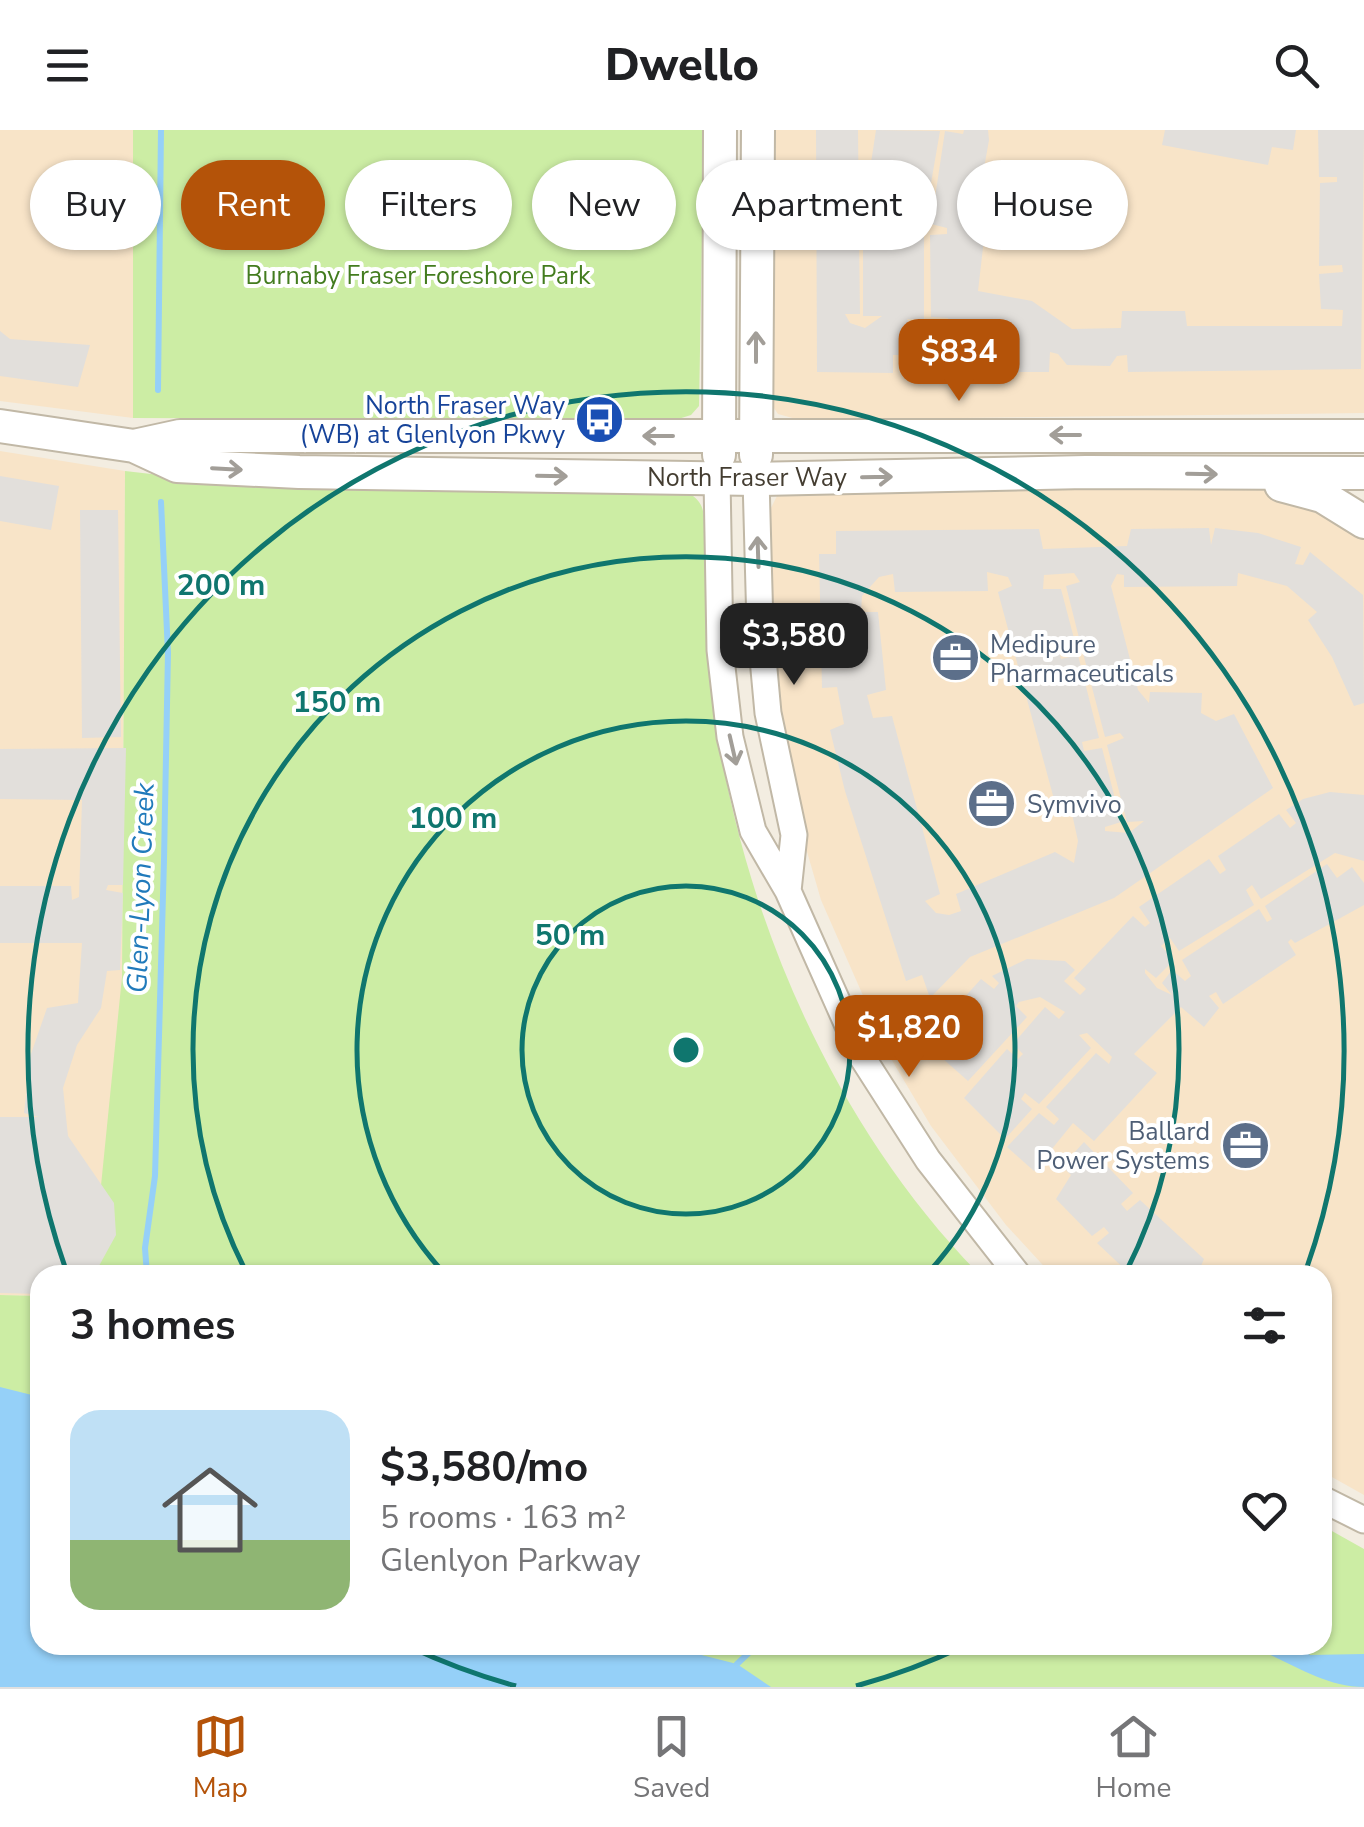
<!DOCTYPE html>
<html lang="en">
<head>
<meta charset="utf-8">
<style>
	:root { --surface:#fff; --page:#f2f2f2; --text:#202124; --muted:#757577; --line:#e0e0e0; --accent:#b45309 }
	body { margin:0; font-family:"Nunito Sans",sans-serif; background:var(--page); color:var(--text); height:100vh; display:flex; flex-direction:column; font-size:38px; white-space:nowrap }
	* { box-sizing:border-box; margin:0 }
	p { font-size:32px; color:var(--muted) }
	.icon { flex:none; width:55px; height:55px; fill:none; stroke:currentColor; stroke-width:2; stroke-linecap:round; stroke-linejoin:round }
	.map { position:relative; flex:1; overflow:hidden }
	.details { position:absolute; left:30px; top:1135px; width:1302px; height:390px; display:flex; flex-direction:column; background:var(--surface); border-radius:30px; box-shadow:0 2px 8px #0004 }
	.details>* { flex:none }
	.banner { position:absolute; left:30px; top:30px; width:1305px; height:90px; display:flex; gap:20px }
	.price { position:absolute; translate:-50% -85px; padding:0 22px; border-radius:20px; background:var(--accent); color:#fff; font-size:32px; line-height:65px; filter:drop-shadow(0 2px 5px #0008) }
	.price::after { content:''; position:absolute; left:50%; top:60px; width:30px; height:22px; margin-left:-15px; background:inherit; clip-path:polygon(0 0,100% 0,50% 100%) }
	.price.current { background:#222; color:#fff }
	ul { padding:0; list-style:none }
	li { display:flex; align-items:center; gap:30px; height:250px; padding:0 40px }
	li+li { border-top:2px solid var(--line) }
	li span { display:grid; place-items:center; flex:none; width:280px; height:200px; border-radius:30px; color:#555 }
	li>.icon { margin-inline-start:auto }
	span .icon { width:120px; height:120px; fill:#fffc; stroke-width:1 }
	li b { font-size:42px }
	h2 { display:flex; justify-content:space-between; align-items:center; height:120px; padding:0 40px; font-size:42px }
	.chip { padding:0 35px; border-radius:45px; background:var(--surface); box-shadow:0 2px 8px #0004; font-size:35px; line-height:90px }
	.chip.current { background:var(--accent); color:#fff }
	header { display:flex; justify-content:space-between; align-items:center; height:130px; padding:0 40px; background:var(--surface); font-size:45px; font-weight:800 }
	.tabs { display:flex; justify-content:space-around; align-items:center; height:140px; border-top:2px solid var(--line); background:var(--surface); font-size:28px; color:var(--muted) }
	.tabs a { display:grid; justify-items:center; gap:5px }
	.tabs .current { color:var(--accent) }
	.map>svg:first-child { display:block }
	.commercial { fill:#f8e4c8 }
	.green { fill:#cceda4 }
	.parking { fill:#e2dfdb; fill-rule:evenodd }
	.water { fill:#95d0f8 }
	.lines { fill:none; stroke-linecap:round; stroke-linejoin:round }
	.stream { stroke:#95d0f8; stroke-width:6 }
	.minor-casing { stroke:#c1b8a6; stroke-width:29 }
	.tertiary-casing { stroke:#c1b8a6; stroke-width:36 }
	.minor { stroke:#fff; stroke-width:25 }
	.tertiary { stroke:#fff; stroke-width:32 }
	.oneway { stroke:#a29e98 }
	.ring { fill:none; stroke:#0f766e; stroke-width:5 }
	.labels { text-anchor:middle; stroke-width:8; stroke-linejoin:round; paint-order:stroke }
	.park-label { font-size:25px; fill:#437c1f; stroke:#fff }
	.transit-label { font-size:25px; fill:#164399; stroke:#fff; text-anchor:end }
	.street-label { font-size:25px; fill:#443d31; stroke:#fff }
	.service-label { font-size:25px; fill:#4e5e75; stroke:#fff; text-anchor:start }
	.water-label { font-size:28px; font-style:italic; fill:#207abb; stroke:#fff }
	.centre { fill:#0f766e; stroke:#fff; stroke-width:5 }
	.ring-label { font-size:30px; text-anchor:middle; font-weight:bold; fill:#0f766e; stroke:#fff; stroke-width:8; stroke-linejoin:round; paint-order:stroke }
</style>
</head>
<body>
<header><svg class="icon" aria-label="menu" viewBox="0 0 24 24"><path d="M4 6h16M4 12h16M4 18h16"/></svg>Dwello<svg class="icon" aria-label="search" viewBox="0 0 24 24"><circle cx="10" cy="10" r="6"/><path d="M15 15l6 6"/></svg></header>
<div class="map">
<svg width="1364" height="1557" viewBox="0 0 1364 1557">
	<rect width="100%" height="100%" fill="#f3ede1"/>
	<path class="commercial" d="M0,0H133V288L0,271Z
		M769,0H1364V283L800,290L778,284L772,275Z
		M0,321L125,341L120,1145H40V1166L0,1165Z
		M1227,354L1283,361L1364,402V1365L1323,1342L1322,1145H1052L1006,1095L931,996L890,927L821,770L801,701L775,559L769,382L778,364Z"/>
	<path class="green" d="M133,0H704L699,276L691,285L675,290L133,288Z
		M125,341L212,351L689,363C696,368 701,372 703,381C709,404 705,433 705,456C706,499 709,542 715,585C743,787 836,999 980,1145H92L122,847Z
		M0,1165L40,1166V1313L0,1302Z
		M1323,1396L1364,1419V1557H610L520,1515H1322Z"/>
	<path class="parking" d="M816,0H858L859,93L841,94V102L859,103L860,184H845L850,193L865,198L882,186H863V103L881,102L880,95L862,92L876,0L940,1L924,94L906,93V104L924,105V189H907L912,199H944L949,192L948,188L931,187L930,105L947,104V98L931,94L945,1L963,4L964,0H988L989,10L972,106L984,109L978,161L1032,171L1072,199L1121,198L1122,181H1185L1187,196H1342L1343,180L1321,179L1319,144L1343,142L1342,135L1319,136L1320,53L1337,52V47H1319L1318,0H1364L1361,239L1128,242L1127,225L1117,226L1110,236L1067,235L1058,224L1050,222L1049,242H990L989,228H980L979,243H901L900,225H893V243L817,242Z
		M1165,0H1296L1293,20L1272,17L1268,35L1162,15Z
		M0,201L10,209L90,215L78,257L0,246Z
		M0,346L59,356L51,400L0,391Z
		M80,380H118L121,607L82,608Z
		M1209,398L1211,415L1215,398L1258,403L1301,417L1295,434L1303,435L1310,422L1363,465L1364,573L1354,576L1332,527L1308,490L1317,482L1287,456L1238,443L1237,456L1124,457V445L1117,444L1111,456L1138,560L1149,573L1150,562L1202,563L1201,583L1216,591L1234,584L1273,658L1114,768L970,827L930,868L922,845L906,851L845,661L830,600L844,594L837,557L822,558L819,424H836V401L1039,399L1043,419L1127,416L1131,399ZM987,442L1008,447L1012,456L998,462L1055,673L1069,670L1078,711L1074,733L1055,722L956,764L961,781L949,785L936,783L925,771L940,764L892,586L873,588L867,565L886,560L878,482H861L862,466L879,447L893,444L895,462L988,461ZM1074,443L1080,452L1066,456L1081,516L1095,512L1099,517L1083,523L1105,607L1120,603L1124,608L1107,615L1127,692L1144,691L1129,703L1105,701V697L1121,692L1102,618L1084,621L1082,612L1099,608L1078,525L1061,529L1059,521L1076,516L1061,459H1043L1044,445Z
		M126,618L123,755H108L106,760L123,763L120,840L107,841L101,878L77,915L63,958L68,1006L114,1073L116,1105L94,1145H40V1164L0,1163V987H39L24,983L31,924L47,878L78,873L82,813H0V756H71L72,770L79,767L82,670L0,669V619Z
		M1330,662L1364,665V731L1335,723L1261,769L1252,755L1246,760L1254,775L1179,821L1170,808L1161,816L1174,830L1156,848L1145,839V843L1157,858L1172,865L1162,853L1172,840L1185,851L1191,846L1182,830L1259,779L1267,792L1272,789L1265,776L1327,734L1337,748L1352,737L1364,753V775L1295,813L1291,809L1288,812L1296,825L1223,874L1216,862L1209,866L1219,878L1204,897L1181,877L1134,924L1157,943L1094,1011L1073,993L1034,1041L1007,1017L1039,983L1054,995L1059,989L1046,977L1096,923L1109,934L1112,927L1087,903L1079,905L1091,918L1039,974L1025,963L1021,969L1032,979L1005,1009L964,968L1007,919L1018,929L1023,924L1013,914L1045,877L1059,889L1065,882L1040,867L1019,872L1016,876L1027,887L968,951L924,912L981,849L994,859L999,853L992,846L1027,829L1065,831L1075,840L1064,851L1080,865L1086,859L1074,848L1133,786L1145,797L1150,793L1139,777L1209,729L1220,744L1226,740L1218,726L1279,684L1290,698L1296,693L1286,680L1303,669Z
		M1084,1012L1133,1063L1121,1074L1127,1081L1140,1070L1204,1129L1197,1145H1131L1097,1113L1109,1103L1104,1097L1092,1106L1056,1069L1071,1045L1062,1036Z"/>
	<path class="water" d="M0,1257L40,1267V1515H662L737,1534L771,1557H0Z
		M1247,1515H1299L1310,1525L1364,1524V1557C1322,1557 1286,1529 1247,1515Z"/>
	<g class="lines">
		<path class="stream" d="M158,260L161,0
			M147,1145L145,1118L155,1046L164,730L168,523L161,372
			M737,1534L755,1517"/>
		<defs>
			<path id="minor" d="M717,348L720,520L730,607L753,701L788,761L862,927L928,1030L1018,1145
				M756,349L760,496L768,583L794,705L788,761
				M1322,1369L1364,1390"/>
			<path id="tertiary" d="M0,296L134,316L180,306H1364
				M134,316L177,336L299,342L756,349L1086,342L1364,343
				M719,325L720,0
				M756,325L758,0
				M1281,355L1322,366L1364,392"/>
		</defs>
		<use href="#minor" class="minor-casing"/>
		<use href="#tertiary" class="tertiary-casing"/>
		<use href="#minor" class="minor"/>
		<use href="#tertiary" class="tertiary"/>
	</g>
	<defs><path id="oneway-shaft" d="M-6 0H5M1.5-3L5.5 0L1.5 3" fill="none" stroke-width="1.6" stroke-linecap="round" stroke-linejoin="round" transform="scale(2.5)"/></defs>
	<g class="oneway">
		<use href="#oneway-shaft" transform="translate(756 217) rotate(-90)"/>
		<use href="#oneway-shaft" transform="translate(1065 305) rotate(-180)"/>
		<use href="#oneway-shaft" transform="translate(658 306) rotate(180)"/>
		<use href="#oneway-shaft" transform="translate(227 339) rotate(3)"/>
		<use href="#oneway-shaft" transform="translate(1202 344) rotate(1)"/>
		<use href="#oneway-shaft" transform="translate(552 346) rotate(1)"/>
		<use href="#oneway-shaft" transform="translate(877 347) rotate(-1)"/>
		<use href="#oneway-shaft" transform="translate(758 422) rotate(-92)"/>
		<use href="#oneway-shaft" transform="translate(733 620) rotate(77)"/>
	</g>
	<g class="ring">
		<circle cx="686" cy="920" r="164"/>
		<path d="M445 1144A329 329 0 1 1 927 1144"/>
		<path d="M247 1144A493 493 0 1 1 1125 1144"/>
		<path d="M964 1516A658 658 0 0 1 856 1556M516 1556A658 658 0 0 1 408 1516M66 1140A658 658 0 1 1 1306 1140"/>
	</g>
	<defs>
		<symbol id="bus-disc" viewBox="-11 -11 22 22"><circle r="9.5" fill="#1a4fb4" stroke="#fff"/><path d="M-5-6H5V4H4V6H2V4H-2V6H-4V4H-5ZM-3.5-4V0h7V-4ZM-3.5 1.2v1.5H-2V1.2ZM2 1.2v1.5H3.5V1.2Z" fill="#fff"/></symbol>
		<symbol id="office-disc" viewBox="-11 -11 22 22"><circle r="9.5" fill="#5c6f8a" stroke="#fff"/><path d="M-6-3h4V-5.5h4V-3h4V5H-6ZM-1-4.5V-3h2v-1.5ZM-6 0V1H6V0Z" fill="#fff"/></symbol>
	</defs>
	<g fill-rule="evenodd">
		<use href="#bus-disc" x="572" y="262" width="55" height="55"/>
		<use href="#office-disc" x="928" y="500" width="55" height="55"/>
		<use href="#office-disc" x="964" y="646" width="55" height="55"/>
		<use href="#office-disc" x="1218" y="988" width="55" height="55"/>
	</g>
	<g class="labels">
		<g class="park-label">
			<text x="418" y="154">Burnaby Fraser Foreshore Park</text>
		</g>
		<g class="transit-label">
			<text x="565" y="284">North Fraser Way<tspan x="565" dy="29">(WB) at Glenlyon Pkwy</tspan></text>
		</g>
		<g class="street-label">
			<text x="747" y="356">North Fraser Way</text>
		</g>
		<g class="service-label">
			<text x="990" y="523">Medipure<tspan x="990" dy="29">Pharmaceuticals</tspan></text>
			<text x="1027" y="683">Symvivo</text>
			<text x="1210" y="1010" text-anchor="end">Ballard<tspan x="1210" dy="29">Power Systems</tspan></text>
		</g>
		<g class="water-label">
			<text transform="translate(140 758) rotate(-88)" y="10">Glen-Lyon Creek</text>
		</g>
	</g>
	<circle cx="686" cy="920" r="15" class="centre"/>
	<g class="ring-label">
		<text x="221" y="465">200 m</text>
		<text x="337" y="582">150 m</text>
		<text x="453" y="698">100 m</text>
		<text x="570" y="815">50 m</text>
	</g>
</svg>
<b class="price" style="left:959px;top:274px">$834</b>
<b class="price current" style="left:794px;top:558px">$3,580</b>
<b class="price" style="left:909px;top:950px">$1,820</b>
<div class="banner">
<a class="chip">Buy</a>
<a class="chip current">Rent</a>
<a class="chip">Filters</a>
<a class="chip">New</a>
<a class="chip">Apartment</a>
<a class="chip">House</a>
</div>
<section class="details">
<h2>3 homes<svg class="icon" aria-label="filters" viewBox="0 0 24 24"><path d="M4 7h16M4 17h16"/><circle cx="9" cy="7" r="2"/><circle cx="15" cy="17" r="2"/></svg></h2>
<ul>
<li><span style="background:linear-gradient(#bfe0f5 65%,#8fb573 0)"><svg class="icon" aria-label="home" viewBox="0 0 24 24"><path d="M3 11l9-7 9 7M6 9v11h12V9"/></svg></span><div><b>$3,580/mo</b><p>5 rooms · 163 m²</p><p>Glenlyon Parkway</p></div><svg class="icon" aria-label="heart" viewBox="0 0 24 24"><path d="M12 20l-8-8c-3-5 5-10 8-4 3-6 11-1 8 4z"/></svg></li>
</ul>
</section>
</div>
<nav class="tabs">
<a class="current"><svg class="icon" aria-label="map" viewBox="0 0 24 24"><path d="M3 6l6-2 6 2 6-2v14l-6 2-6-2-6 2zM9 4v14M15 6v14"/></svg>Map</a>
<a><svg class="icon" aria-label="saved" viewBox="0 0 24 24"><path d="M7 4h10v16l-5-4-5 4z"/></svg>Saved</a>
<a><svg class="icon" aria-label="home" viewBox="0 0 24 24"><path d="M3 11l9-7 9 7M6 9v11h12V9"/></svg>Home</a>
</nav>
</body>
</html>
